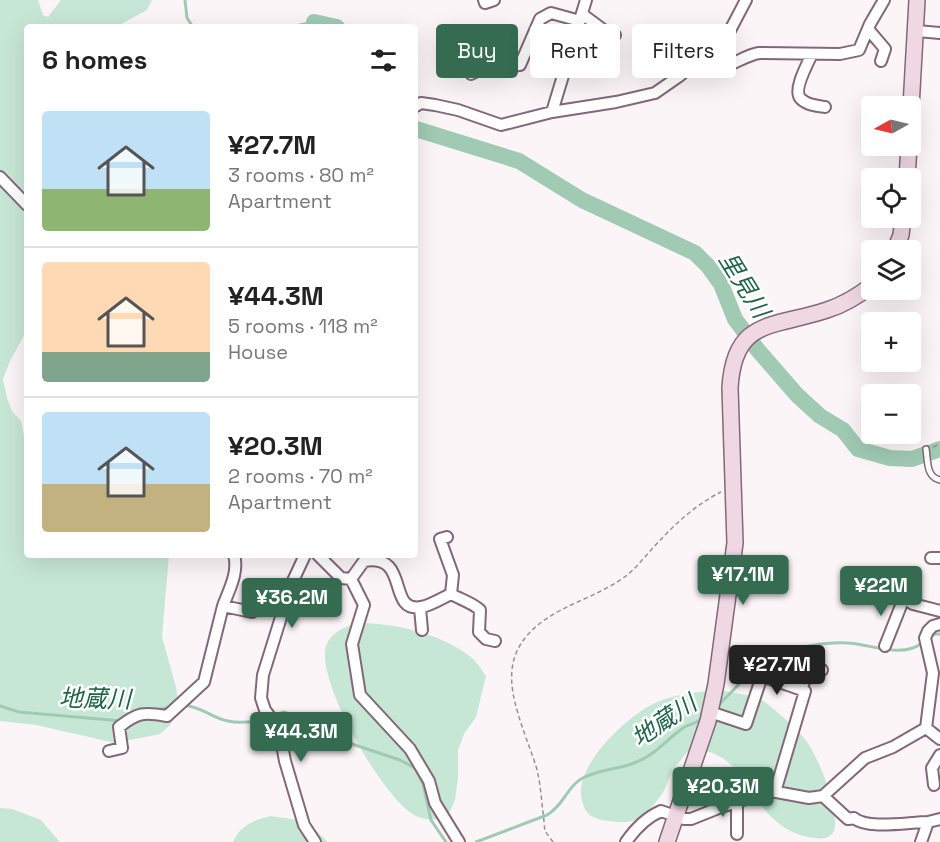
<!DOCTYPE html>
<html lang="en">
<head>
<meta charset="utf-8">
<style>
	:root { --surface:#fff; --page:#f6f6f6; --text:#222; --muted:#767676; --line:#e0e0e0; --accent:#346b51 }
	body { margin:0; font-family:"Space Grotesk","Noto Sans JP",sans-serif; background:var(--page); color:var(--text); height:100vh; display:flex; flex-direction:column; font-size:22px; white-space:nowrap }
	* { box-sizing:border-box; margin:0 }
	p { font-size:20px; color:var(--muted) }
	.icon { flex:none; width:33px; height:33px; fill:none; stroke:currentColor; stroke-width:2; stroke-linecap:round; stroke-linejoin:round }
	.map { position:relative; flex:1; overflow:hidden }
	.panel { position:absolute; left:24px; top:24px; width:394px; height:534px; display:flex; flex-direction:column; background:var(--surface); border-radius:6px; box-shadow:0 6px 24px #0002 }
	.panel>* { flex:none }
	.hud { position:absolute; left:436px; top:24px; width:412px; height:54px; display:flex; gap:12px }
	.needle { width:39px; rotate:262deg }
	.buttons { position:absolute; left:861px; top:96px; display:grid; gap:12px }
	.buttons a { display:grid; place-items:center; width:60px; height:60px; border-radius:6px; background:var(--surface); box-shadow:0 6px 24px #0002; font-size:30px }
	.price { position:absolute; translate:-50% -51px; padding:0 14px; border-radius:6px; background:var(--accent); color:#fff; font-size:20px; line-height:39px; filter:drop-shadow(0 2px 3px #0008) }
	.price::after { content:''; position:absolute; left:50%; top:36px; width:18px; height:14px; margin-left:-9px; background:inherit; clip-path:polygon(0 0,100% 0,50% 100%) }
	.price.active { background:#222; color:#fff }
	ul { padding:0; list-style:none }
	li { display:flex; align-items:center; gap:18px; height:150px; padding:0 18px }
	li+li { border-top:2px solid var(--line) }
	li span { display:grid; place-items:center; flex:none; width:168px; height:120px; border-radius:6px; color:#555 }
	li>.icon { margin-inline-start:auto }
	span .icon { width:72px; height:72px; fill:#fffc; stroke-width:1 }
	li b { font-size:26px }
	h2 { display:flex; justify-content:space-between; align-items:center; height:72px; padding:0 18px; font-size:26px }
	.pill { padding:0 21px; border-radius:6px; background:var(--surface); box-shadow:0 6px 24px #0002; font-size:21px; line-height:54px }
	.pill.active { background:var(--accent); color:#fff }
	.map>svg:first-child { display:block }
	.green { fill:#c7e7d6 }
	.lines { fill:none; stroke-linecap:round; stroke-linejoin:round }
	.stream { stroke:#a0cab3; stroke-width:3 }
	.river { stroke:#a0cab3; stroke-width:16 }
	.lane-casing { stroke:#836875; stroke-width:8 }
	.street-casing { stroke:#836875; stroke-width:14 }
	.secondary-casing { stroke:#836875; stroke-width:18 }
	.path { stroke:#988f93; stroke-width:1.5; stroke-dasharray:4.5 3; stroke-linecap:butt }
	.lane { stroke:#fff; stroke-width:5 }
	.street { stroke:#fff; stroke-width:10 }
	.secondary { stroke:#efd8e4; stroke-width:15 }
	.labels { text-anchor:middle; stroke-width:5; stroke-linejoin:round; paint-order:stroke }
	.water-label { font-size:24px; font-style:italic; fill:#1f6447; stroke:#fff }
</style>
</head>
<body>
<div class="map">
<svg width="940" height="842" viewBox="0 0 940 842">
	<rect width="100%" height="100%" fill="#fcf5f8"/>
	<path class="green" d="M0,0H38L43,15L48,17L61,0H152L147,10L116,27H27V330L10,361L3,379L7,398L12,411L21,421L27,451V555H169L162,637L176,687L179,708L170,725L160,734L115,743L36,725L0,721Z
		M358,623C394,623 439,633 468,655C476,660 481,669 486,676L476,717L464,734L458,750V778L455,800L447,818C436,820 427,821 416,816C384,801 315,680 326,646C331,632 344,627 358,623Z
		M720,690C732,693 748,694 760,699C767,702 798,730 804,738C817,752 841,813 834,831C830,839 821,839 814,838C779,833 765,812 746,784C740,775 734,766 725,760C713,751 702,749 687,752C683,758 677,764 673,770C670,775 668,781 666,787C660,799 648,813 635,820C629,823 616,822 608,821C594,819 586,816 582,801C573,767 622,722 649,706C670,694 697,692 720,690Z
		M0,808L12,809L41,820L60,842H0Z
		M271,816L306,821L328,842H233C240,825 254,820 271,816Z"/>
	<g class="lines">
		<path class="stream" d="M185,0L187,18L193,27
			M290,27L314,22
			M930,637L935,634H940
			M183,705C203,707 212,718 228,721C246,725 267,719 284,712L329,731L343,741L400,760L415,768L423,784L431,820L446,842
			M0,706L19,712L122,721
			M717,706C737,689 751,666 775,655C793,647 827,642 847,643C872,644 901,659 922,643
			M157,710L171,707
			M476,842L547,815C564,805 567,787 581,779C599,769 617,770 634,763C654,756 666,740 683,728C689,724 696,724 702,718"/>
		<path class="river" d="M314,22L337,27
			M416,129L519,161L582,200L695,253L708,266L721,284L735,319L757,349L797,395L820,416L843,430L858,449L890,458L912,459L940,449"/>
		<defs>
			<path id="lane" d="M532,37L571,49
				M926,449C928,461 926,477 940,480"/>
			<path id="street" d="M484,0L485,3L494,0
				M582,14L609,34L615,35
				M868,29L885,49L881,61
				M917,31L940,33
				M717,46L712,62L714,67C732,68 742,56 759,53L840,54L859,50L870,24L884,0
				M812,54C808,63 792,91 801,99C807,105 817,106 825,107
				M471,74L484,68L520,65L540,19L551,13L580,21
				M416,106L421,103L435,105L458,110L501,125L552,112L616,102L655,93L678,77L726,38L746,0
				M552,112L586,0
				M0,177L27,205
				M447,537L440,539L453,575L451,594
				M234,555C239,572 229,590 223,606L252,612L290,590
				M305,555L291,585L263,675L261,698L265,710L279,729L285,761L304,825L315,842
				M318,555L341,578L351,579L364,561C411,553 386,613 421,607C430,606 442,598 451,594C460,599 473,603 480,610L479,632L486,639L495,641
				M931,558H940
				M351,579L364,605L352,644L360,695L410,749L429,781L435,803L459,842
				M888,588L913,604L940,611
				M420,608L422,630
				M885,646L904,598
				M801,690L810,666L822,670
				M710,712L746,724L762,676L805,691L775,792
				M926,728L933,673L925,638L928,631L933,626L940,624
				M926,728L940,739
				M109,751L122,748L119,727C138,712 144,712 167,716L204,682L223,606
				M934,785L932,768L940,755
				M823,796L848,819L854,818C868,830 909,822 928,822
				M737,802V834
				M626,842C635,829 645,818 661,811L684,819H691L721,807L771,791L809,798L823,796L865,758L893,747L926,728
				M921,842L928,822L940,819"/>
			<path id="secondary" d="M910,125L917,0
				M907,178L909,146
				M895,250L901,235L903,218
				M667,842L708,721L716,684L735,543L730,388C734,318 773,328 827,310C843,305 858,296 872,285"/>
		</defs>
		<use href="#lane" class="lane-casing"/>
		<use href="#street" class="street-casing"/>
		<use href="#secondary" class="secondary-casing"/>
		<path class="path" d="M933,447L940,444
			M553,842C551,839 547,834 545,831C544,825 544,818 543,812C541,796 540,778 535,763C513,699 486,650 561,610C582,599 606,591 626,576C635,569 643,559 651,550C672,527 693,506 721,492"/>
		<use href="#lane" class="lane"/>
		<use href="#street" class="street"/>
		<use href="#secondary" class="secondary"/>
	</g>
	<g class="labels">
		<g class="water-label">
			<text transform="translate(744 285) rotate(58)" y="8">里見川</text>
			<text transform="translate(95 699) rotate(1)" y="8">地蔵川</text>
			<text transform="translate(664 721) rotate(-34)" y="8">地蔵川</text>
		</g>
	</g>
</svg>
<div class="buttons">
<a><svg class="needle" viewBox="-14 -14 28 28"><path d="M0-13l5 13h-10z" fill="#e53935"/><path d="M0 13l5-13h-10z" fill="#767676"/></svg></a>
<a><svg class="icon" aria-label="locate" viewBox="0 0 24 24"><circle cx="12" cy="12" r="6"/><path d="M12 2v4M12 18v4M2 12h4M18 12h4"/></svg></a>
<a><svg class="icon" aria-label="layers" viewBox="0 0 24 24"><path d="M12 4l9 5-9 5-9-5zM3 14l9 5 9-5"/></svg></a>
<a>+</a>
<a>−</a>
</div>
<b class="price" style="left:743px;top:606px">¥17.1M</b>
<b class="price" style="left:881px;top:617px">¥22M</b>
<b class="price" style="left:292px;top:629px">¥36.2M</b>
<b class="price active" style="left:777px;top:696px">¥27.7M</b>
<b class="price" style="left:301px;top:763px">¥44.3M</b>
<b class="price" style="left:723px;top:818px">¥20.3M</b>
<div class="hud">
<a class="pill active">Buy</a>
<a class="pill">Rent</a>
<a class="pill">Filters</a>
</div>
<section class="panel">
<h2>6 homes<svg class="icon" aria-label="filters" viewBox="0 0 24 24"><path d="M4 7h16M4 17h16"/><circle cx="9" cy="7" r="2"/><circle cx="15" cy="17" r="2"/></svg></h2>
<ul>
<li><span style="background:linear-gradient(#bfe0f5 65%,#8fb573 0)"><svg class="icon" aria-label="home" viewBox="0 0 24 24"><path d="M3 11l9-7 9 7M6 9v11h12V9"/></svg></span><div><b>¥27.7M</b><p>3 rooms · 80 m²</p><p>Apartment</p></div></li>
<li><span style="background:linear-gradient(#ffd9b3 75%,#7fa58c 0)"><svg class="icon" aria-label="home" viewBox="0 0 24 24"><path d="M3 11l9-7 9 7M6 9v11h12V9"/></svg></span><div><b>¥44.3M</b><p>5 rooms · 118 m²</p><p>House</p></div></li>
<li><span style="background:linear-gradient(#bfe0f5 60%,#c2b280 0)"><svg class="icon" aria-label="home" viewBox="0 0 24 24"><path d="M3 11l9-7 9 7M6 9v11h12V9"/></svg></span><div><b>¥20.3M</b><p>2 rooms · 70 m²</p><p>Apartment</p></div></li>
</ul>
</section>
</div>
</body>
</html>
